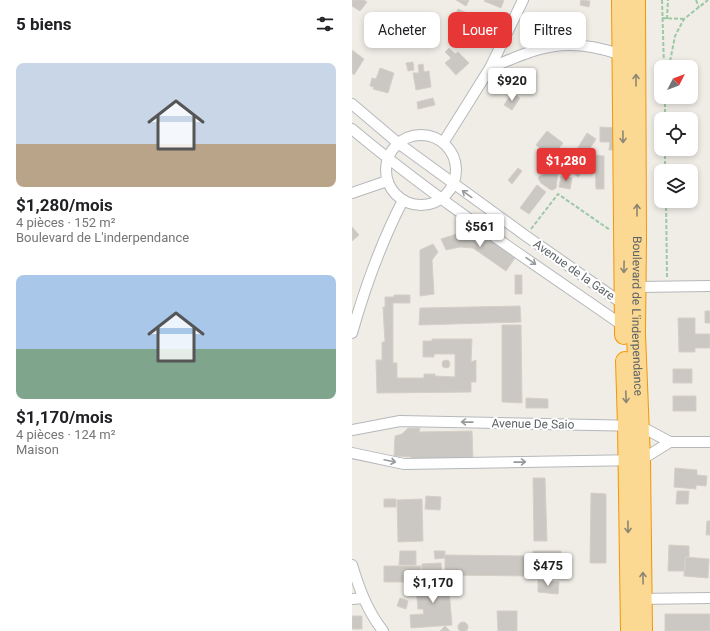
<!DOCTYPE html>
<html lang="fr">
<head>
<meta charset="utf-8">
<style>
	:root { --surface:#fff; --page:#f6f6f6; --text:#202124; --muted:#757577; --accent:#e73636 }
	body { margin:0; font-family:Roboto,sans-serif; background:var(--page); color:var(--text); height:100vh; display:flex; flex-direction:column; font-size:15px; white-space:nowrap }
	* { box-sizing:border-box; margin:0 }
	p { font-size:13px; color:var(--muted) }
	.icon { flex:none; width:22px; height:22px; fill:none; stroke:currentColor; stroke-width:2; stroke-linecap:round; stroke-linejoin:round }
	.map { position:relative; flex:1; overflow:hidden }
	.sheet { display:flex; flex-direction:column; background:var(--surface); width:352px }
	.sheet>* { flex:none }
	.guide { position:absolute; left:12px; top:12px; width:286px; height:36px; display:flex; gap:8px }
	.needle { width:26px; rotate:48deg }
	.tools { position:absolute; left:302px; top:60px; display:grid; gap:8px }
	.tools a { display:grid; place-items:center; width:44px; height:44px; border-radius:8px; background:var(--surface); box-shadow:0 2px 6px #0003; font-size:20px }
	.price { position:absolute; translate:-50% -34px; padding:0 9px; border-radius:4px; background:#fff; color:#222; font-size:13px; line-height:26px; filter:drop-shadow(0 1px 2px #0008) }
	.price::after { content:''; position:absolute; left:50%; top:24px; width:12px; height:9px; margin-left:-6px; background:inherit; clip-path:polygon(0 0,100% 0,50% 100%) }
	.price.active { background:var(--accent); color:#fff }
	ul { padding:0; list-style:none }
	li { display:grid; align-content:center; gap:8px; height:212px; padding:0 16px }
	li span { display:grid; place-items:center; height:124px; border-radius:8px; color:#555 }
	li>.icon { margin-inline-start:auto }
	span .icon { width:72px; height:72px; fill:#fffc; stroke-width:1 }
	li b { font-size:17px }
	h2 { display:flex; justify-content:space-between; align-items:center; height:48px; padding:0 16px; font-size:17px }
	.chip { padding:0 14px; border-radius:8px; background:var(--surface); box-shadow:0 2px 6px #0003; font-size:14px; line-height:36px }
	.chip.active { background:var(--accent); color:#fff }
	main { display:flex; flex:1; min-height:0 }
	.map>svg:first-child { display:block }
	.building { fill:#cbc8c3; stroke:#d5cfc5 }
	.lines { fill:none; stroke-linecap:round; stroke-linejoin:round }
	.street-casing { stroke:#b4b8bb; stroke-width:12 }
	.highway-casing { stroke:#f49604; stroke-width:20 }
	.path { stroke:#9dc8a6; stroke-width:2; stroke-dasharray:4 2; stroke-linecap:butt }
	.street { stroke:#fff; stroke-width:10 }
	.highway { stroke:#fbd993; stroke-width:18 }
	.oneway { stroke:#8d8674 }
	.oneway2 { stroke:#969a9c }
	.labels { text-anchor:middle; stroke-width:4; stroke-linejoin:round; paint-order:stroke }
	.street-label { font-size:12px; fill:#5e6367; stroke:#fff }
</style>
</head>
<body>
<main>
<section class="sheet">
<h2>5 biens<svg class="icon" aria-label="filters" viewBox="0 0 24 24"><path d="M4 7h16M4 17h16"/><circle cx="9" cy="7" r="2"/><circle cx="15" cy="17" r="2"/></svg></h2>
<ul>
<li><span style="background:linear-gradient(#c9d6e8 65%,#b9a48a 0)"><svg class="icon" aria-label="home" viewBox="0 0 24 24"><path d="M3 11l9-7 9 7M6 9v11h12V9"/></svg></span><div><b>$1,280/mois</b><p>4 pièces · 152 m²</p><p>Boulevard de L'inderpendance</p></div></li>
<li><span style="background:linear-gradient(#a9c7e8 60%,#7fa58c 0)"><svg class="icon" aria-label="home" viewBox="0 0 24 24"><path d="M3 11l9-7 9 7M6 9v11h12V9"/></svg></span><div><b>$1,170/mois</b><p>4 pièces · 124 m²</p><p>Maison</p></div></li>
</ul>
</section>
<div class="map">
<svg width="358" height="631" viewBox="0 0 358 631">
	<rect width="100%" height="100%" fill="#f0ede7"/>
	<path class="building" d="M0,0H12L15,2L8,11L0,6Z
		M104,0H117L114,6Z
		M133,0H152L149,8L132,1Z
		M229,0L238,1L237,7L228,5Z
		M106,9L139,24L133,38L99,24Z
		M144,24L152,27L143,49L135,46Z
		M97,48L103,54L106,52L117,63L104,75L93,63L99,58L93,52Z
		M0,50L12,59L2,75L0,73Z
		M61,62L62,70L56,71L54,63Z
		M71,64L72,72L77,71L79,87L64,90L61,73H67L66,65Z
		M28,68L42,73L36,93L21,89L22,87L18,86L20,78L24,79Z
		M160,93L168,98L160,110L152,105Z
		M81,98L83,105L66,109L65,102Z
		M248,127L266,128L265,150H257L258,142H248Z
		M195,131L211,143L200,157L184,145Z
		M235,133L244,139L231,159L222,154Z
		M243,155L252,156V189H244Z
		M197,156L202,168L192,172L187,160Z
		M223,158L234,167L226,177L215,168Z
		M166,168L170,171L160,184L156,180Z
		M204,169L206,173L204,188L201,190H199L189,183L186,178L188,176Z
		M209,176L220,178L218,189L207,187Z
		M185,185L194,192L177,214L168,208Z
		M0,227L7,235L0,241Z
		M108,233L129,235L163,258L154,271L121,248L108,247L94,250L89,239Z
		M81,244L86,252L80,260L82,294L68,296V250Z
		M163,275H170V294H163Z
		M42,295H58V303H41V363H45V378H72V374H83V376L103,377V354H82V357H71V341H80V339H120L119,362L124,360V382H119V392L25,393L24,360H30V342H33L31,307H33V297H42Z
		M168,306L169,322L67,325L68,308Z
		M353,311H358V323H353Z
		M326,318H343V334H358V348H343V352H327Z
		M150,325H169L170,403L150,402Z
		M90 364a4 4 0 1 1 8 0a4 4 0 1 1-8 0Z
		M321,369H340V383H321Z
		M321,396H344V411H321Z
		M174,398L196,399V408H174Z
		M56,428H68L67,432L120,431L121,461H61L59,457L42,456L43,436L50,434Z
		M323,468L345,470V475L355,476L354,486L344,485V489L322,487Z
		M181,478H193L195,541H182Z
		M325,491H337L336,504H324Z
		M239,493L254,494V563H238Z
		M74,496L89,497L88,510L73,509Z
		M32,499H44V507H32Z
		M70,499L71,541L46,542L45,500Z
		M355,521H358V535H354Z
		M317,545L337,546V557H333V571H316Z
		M48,551H64V565H47Z
		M82,551H93V558L83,559Z
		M181,551H209V571H176V555L181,554Z
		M93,555L176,556V576L93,575Z
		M333,557L357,559L356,578L332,576Z
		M89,563L90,579H70V564Z
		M32,566H69V582H32Z
		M96,578L100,625L59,628L58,615L72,614L71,609H66L64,587H71L70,580Z
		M186,580L207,582L206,594L186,592Z
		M48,598L56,601L54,609L45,606Z
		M145,611H165V631H146Z
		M313,614H358V631H313Z
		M0,616H10V629H0Z
		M106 627a5 5 0 1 1 10 0a5 5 0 1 1-10 0Z
		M93,626L98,631H88Z"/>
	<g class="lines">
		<defs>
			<path id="street" d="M138,68C189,46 215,36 270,55
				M0,104L46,143L174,236L274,306
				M0,129C86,201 181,263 273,327
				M34 170a35 35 0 1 1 70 0a35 35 0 1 1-70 0Z
				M91,143L138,68L171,0
				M0,193L35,181
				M285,287L358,286
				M0,333C13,287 29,243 51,200
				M0,430L48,421L288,426L318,442H358
				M0,453L52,464L289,460L318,442
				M0,565C8,591 15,610 31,631
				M0,599L11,598
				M286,599L358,598"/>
			<g id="highway">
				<path d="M269,0L272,335"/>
				<path id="s1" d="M284,0L285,238L284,334L289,460L291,631"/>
				<path d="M273,361L275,425L278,631"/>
			</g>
		</defs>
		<use href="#street" class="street-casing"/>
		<use href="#highway" class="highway-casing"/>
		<path class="path" d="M310,0L312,67
			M344,0L347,8
			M310,18L332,19
			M315,19L316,0
			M317,67L323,36L332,19L356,0
			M313,97V119
			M313,149V171
			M314,201L315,277
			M179,229L206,194L258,230"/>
		<use href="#street" class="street"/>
		<use href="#highway" class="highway"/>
	</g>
	<defs><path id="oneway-shaft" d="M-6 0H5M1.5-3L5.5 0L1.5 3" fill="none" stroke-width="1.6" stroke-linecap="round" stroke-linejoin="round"/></defs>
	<g class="oneway">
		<use href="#oneway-shaft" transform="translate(284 80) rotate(-90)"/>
		<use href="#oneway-shaft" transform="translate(271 137) rotate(89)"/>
		<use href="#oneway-shaft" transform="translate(285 210) rotate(-90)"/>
		<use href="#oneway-shaft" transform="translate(272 267) rotate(91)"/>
		<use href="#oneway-shaft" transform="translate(274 397) rotate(88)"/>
		<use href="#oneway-shaft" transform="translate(276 527) rotate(89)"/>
		<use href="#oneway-shaft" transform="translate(291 578) rotate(-91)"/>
	</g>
	<g class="oneway2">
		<use href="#oneway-shaft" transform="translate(115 194) rotate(-144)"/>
		<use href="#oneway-shaft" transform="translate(179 261) rotate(35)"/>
		<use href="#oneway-shaft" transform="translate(115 422) rotate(-179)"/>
		<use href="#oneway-shaft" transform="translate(38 461) rotate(12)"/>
		<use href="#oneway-shaft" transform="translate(168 462) rotate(-1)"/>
	</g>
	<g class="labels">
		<g class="street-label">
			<text transform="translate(222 270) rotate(35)" y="4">Avenue de la Gare</text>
			<text dy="4" stroke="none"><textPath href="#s1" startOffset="316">Boulevard de L'inderpendance</textPath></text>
			<text transform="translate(181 424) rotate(1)" y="4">Avenue De Saio</text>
		</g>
	</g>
</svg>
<div class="tools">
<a><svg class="needle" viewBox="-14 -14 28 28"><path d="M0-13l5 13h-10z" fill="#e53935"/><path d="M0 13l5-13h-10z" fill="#757577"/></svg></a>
<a><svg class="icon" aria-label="locate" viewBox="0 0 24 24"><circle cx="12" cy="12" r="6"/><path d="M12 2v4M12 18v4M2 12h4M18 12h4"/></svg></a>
<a><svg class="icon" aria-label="layers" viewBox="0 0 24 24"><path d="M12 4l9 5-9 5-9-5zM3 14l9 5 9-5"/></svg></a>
</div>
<b class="price" style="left:160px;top:102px">$920</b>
<b class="price active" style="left:214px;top:182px">$1,280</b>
<b class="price" style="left:128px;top:248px">$561</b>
<b class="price" style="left:196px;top:587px">$475</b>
<b class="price" style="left:81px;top:604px">$1,170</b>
<div class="guide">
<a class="chip">Acheter</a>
<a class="chip active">Louer</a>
<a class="chip">Filtres</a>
</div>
</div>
</main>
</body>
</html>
